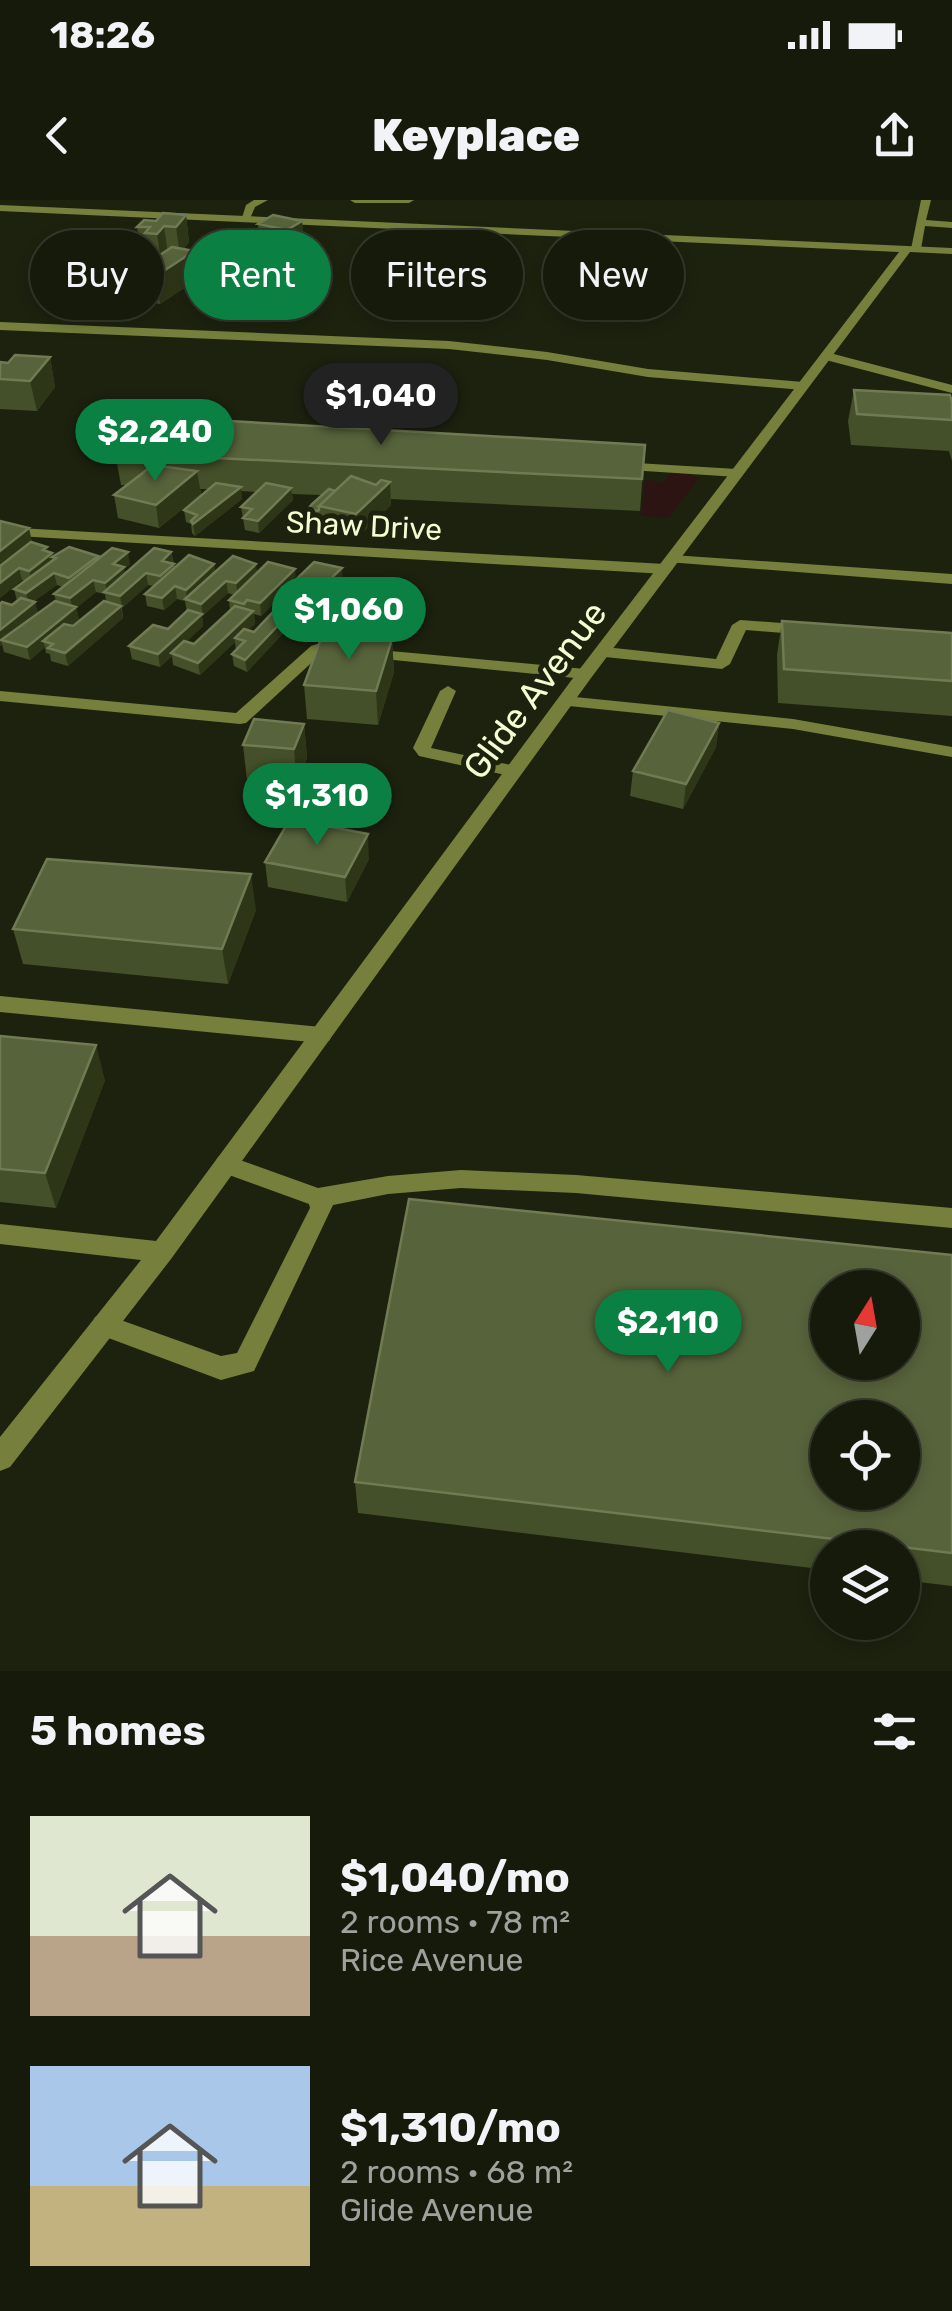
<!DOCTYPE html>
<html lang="en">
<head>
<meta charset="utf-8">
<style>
	:root { --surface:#161a0b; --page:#232719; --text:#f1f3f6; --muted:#9ea19d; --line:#35382c; --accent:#0b8043 }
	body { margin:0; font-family:Rubik,sans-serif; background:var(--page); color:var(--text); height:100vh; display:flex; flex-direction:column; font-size:38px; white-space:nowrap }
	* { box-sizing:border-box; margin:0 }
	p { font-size:32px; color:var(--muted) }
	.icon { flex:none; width:55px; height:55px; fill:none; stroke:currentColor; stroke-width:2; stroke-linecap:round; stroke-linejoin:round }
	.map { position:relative; height:1471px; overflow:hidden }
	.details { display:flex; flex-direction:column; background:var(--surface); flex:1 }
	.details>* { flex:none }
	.banner { position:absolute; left:30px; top:30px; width:892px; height:90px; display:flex; gap:20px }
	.needle { width:65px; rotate:11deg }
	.tools { position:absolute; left:810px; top:1070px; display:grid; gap:20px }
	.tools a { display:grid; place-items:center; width:110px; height:110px; border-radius:50%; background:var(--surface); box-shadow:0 5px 15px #0003,0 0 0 2px var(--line); font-size:50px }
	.price { position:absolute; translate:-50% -85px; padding:0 22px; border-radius:35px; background:var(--accent); color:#fff; font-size:32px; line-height:65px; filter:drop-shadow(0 2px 5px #0008) }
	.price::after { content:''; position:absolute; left:50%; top:60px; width:30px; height:22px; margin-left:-15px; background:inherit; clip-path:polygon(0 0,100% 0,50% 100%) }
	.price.active { background:#222; color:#fff }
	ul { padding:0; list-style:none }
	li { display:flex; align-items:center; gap:30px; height:250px; padding:0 30px }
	li span { display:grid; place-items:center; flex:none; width:280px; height:200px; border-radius:0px; color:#555 }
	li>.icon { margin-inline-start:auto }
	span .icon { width:120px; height:120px; fill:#fffc; stroke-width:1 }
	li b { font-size:42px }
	h2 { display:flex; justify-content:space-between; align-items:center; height:120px; padding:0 30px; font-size:42px }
	.chip { padding:0 35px; border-radius:45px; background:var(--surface); box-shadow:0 5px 15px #0003,0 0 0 2px var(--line); font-size:35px; line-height:90px }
	.chip.active { background:var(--accent); color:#fff }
	.status { display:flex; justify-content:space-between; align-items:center; height:70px; padding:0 50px; background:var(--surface); direction:ltr }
	.status svg { height:28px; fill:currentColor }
	header { display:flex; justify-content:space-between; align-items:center; height:130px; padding:0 30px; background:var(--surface); font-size:45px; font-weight:800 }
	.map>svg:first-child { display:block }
	.green { fill:#2c1412 }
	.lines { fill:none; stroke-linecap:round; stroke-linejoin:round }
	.service { fill:#76803c; fill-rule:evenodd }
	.minor { fill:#76803c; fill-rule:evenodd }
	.wall { fill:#445029; fill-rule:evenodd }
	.shaded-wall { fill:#2d3617 }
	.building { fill:#57633b; stroke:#707b53; stroke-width:2.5; fill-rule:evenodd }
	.labels { text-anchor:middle; stroke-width:10; stroke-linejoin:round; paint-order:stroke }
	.far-street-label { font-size:30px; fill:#f4fdd2; stroke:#1d220f }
	.street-label { font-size:35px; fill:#f4fdd2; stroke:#1d220f }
</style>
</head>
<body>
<div class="status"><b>18:26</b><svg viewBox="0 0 49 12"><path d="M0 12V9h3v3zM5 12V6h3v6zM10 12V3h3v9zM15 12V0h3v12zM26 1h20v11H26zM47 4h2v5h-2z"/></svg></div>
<header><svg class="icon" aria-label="back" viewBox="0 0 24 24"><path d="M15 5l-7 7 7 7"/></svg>Keyplace<svg class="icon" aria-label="share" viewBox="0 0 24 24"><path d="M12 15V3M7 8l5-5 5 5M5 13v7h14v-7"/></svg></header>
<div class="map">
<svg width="952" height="1471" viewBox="0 0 952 1471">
	<rect width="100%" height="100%" fill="#1d220f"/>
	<path class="green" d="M673,270L699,278L669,318L641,316L645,279L662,283Z"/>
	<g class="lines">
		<path class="service" d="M254,0H268L255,7L249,21H241L246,5Z
			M350,0H414L409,3H355Z
			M921,0H931L926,20L952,22V28L925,26L921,49L916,52L911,49Z
			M0,122L449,141L547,152L648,169L803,182L809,186L803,190L648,177L547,160L449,149L0,130Z
			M826,152L952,185V193L822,159L820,156Z
			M82,229L151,233L158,237L151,241L77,236V230Z
			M619,262L737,269L744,273L737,277L614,269L612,266Z
			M0,327L665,364L673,369L665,374L0,335Z
			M672,355L952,374V384L667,362L665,359Z
			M740,420L808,425L816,430L808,435L746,430L730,464L722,469L605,457L597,452L605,447L716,459L732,425Z
			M317,444L340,446L348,451L340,456L321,454L246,523L240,524L0,501V491L236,513L311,446Z
			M369,449L585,469L593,474L585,479L363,457V451Z
			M448,486L456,491L431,548L520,567L523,571L520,575L514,577L419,556L413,548L440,491Z
			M565,496L793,519L952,547V557L793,529L559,505V497Z
			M0,796L321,827L329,829L332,835L329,841L321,843L0,812Z
			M226,955L318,988L388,976L461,970L576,975L952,1008V1028L576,993L461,988L388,994L333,1005L254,1171L221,1180L95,1133L91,1125L95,1117L104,1114L221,1156L237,1153L310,1008L309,1004L218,971L214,964L218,957Z"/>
		<path class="minor" d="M0,5L952,48V54L910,52L591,478L171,1059L10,1267L0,1271V1237L141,1060L0,1044V1024L156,1041L579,470L899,52L0,11Z"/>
	</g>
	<path class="wall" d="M186,15L189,42L184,49L198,79L160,104L138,100L134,73L101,92L75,86L70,58L132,44L136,70L152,60H149L148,54H141L137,27L156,21Z
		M302,21L304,48L289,57L260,51L258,24Z
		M225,53L254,60L243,67L226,64Z
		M50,157L55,187L37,211L0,209V162L8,163Z
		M854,190L952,203V261L949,251L851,245L848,221Z
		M645,245L640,311L391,299V305L358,337L321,329L320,322L318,323L309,321L308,309L322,295L292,294L293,300L259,333L245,330L241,307L257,292L241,291L242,299L195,336L192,333L191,324L186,322L184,310L209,289H200L201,294L159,328L118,318L114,295L127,285H121L115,253Z
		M32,342L52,353L53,356H98V359L130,364L124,369L125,374L171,352L175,368L214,364L215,372L257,373L296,380H343L303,418L277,411L276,401L261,416L254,414L255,424L248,430L254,432L289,427L247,472L234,466L232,454L236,450L235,442L200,475L173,465L172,456L160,467L132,459L129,446L168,429L187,412L185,401L177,399L164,410L147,406L145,394L154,386L148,385L122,408L123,418L68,466L51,461L50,454L46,453L45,447L30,460L4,452L2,444L0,446V404L12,405L17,401L14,389L25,381L22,380L0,398ZM57,385L63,387L54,394L56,401L38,413L34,401ZM96,392L105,394L106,401L73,426L71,425L79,419L76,408ZM228,393L234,395L229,400L230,411L194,444L186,442L203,426L202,416Z
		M782,421L952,433V516L778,503L777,455Z
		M392,439L394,472L378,525L307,519L304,485Z
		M719,523L716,547L683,609L630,596L633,571Z
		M304,524L307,558L297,584L247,580L243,545Z
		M369,659L347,702L268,687L265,662Z
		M256,710L228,784L23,764L13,729Z
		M0,836L105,880L56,1008L0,1002Z
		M952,1055V1386L902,1380V1348H828V1370L358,1313L355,1282Z"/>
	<path class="shaded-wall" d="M186,15L189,42L180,55L176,27Z
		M302,21L304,48L289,57L287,30Z
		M164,26L168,54L161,61L157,34Z
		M132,44L137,72L101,92L97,64Z
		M253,50L254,60L243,67L242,57Z
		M194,51L198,79L160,104L156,76Z
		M50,157L55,187L37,211L30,181Z
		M197,271L201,294L159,328L156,305Z
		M390,282L391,305L358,337L356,314Z
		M241,287L242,299L195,336L193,324Z
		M291,288L293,300L259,333L258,321Z
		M29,328L34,351L0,366V351Z
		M47,347L49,355L52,353L53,366L32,383L29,371L43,350Z
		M128,352L130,364L124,369L126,379L107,392L105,383L113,364Z
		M171,352L173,365L162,361Z
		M98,356L100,368L71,390L69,378Z
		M214,364L215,376L187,402L186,390Z
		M256,364L258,377L238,396L236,383Z
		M19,368L22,380L0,398V383Z
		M342,368L343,380L303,418L302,406Z
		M295,369L296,381L261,416L260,403Z
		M54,373L57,385L29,405L26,393Z
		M146,373L148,385L122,408L120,396Z
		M93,380L96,392L76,408L79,419L50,443L43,441L45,447L30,460L27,447L73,410L70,398Z
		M226,381L228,393L203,416L201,404Z
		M175,386L177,399L164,410L162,398Z
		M35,402L38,414L1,440L2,444L0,446V430Z
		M121,406L123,418L68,466L65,453Z
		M253,411L255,424L238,439L235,438V442L200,475L198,463Z
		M202,414L203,426L174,454L171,453L172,456L160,467L158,454Z
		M288,415L289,427L247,472L245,460Z
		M392,439L394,472L378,525L376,491Z
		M719,523L716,547L683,609L686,584Z
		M304,524L307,558L297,584L294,549Z
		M368,634L369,659L347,702L345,677Z
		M251,674L256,710L228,784L222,749Z
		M96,845L105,880L56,1008L45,973Z"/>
	<path class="building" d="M163,13L186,15L176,27L164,26L157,34L145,33L150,27H137L144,20L156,21Z
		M273,15L302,21L287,30L258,24Z
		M106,39L132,44L97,64L70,58Z
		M236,46L253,50L242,57L225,53Z
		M172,47L194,51L156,76L134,72Z
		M15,155L50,157L30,181L0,179V162L8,163Z
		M854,190L950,195L952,203V220L857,214Z
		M142,216L645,245L642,279L115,253Z
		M153,265L197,271L156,305L114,295Z
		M351,276L376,285L381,280L390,282L356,314L319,306Z
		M216,283L241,287L193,324L191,321L197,315L184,310Z
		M266,283L291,288L258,321L243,318L252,309L241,307Z
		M329,289L335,291L319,306V310L318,311L308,309L312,304Z
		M0,321L29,328L0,351Z
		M31,342L47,347L43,350L52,353L29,371L19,368L0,383V366Z
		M69,347L98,356L69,378L54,373L26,393L14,389L56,358L52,357Z
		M112,348L128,352L113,364L124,367L105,383L93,380L70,398L54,394Z
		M154,348L171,352L162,361L174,364L160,376L146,373L120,396L104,392Z
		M189,355L214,364L186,390L175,386L162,398L145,394Z
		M233,356L256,364L236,383L226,381L201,404L185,399Z
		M268,362L295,369L260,403L247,400L244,404L229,400Z
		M314,362L342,368L302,406L276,399Z
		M21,398L35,402L0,430V404L2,402L12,405Z
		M55,401L76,407L27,447L1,440Z
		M104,401L121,406L65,453L48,448L53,444L43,441L64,424L73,426Z
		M235,406L253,411L198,463L171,453L184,441L194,444Z
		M188,410L202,414L158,454L129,446L153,425L168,429Z
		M274,411L288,415L245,460L232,454L245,441L235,438L244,429L254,432Z
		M782,421L952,433V481L784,469Z
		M323,433L392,439L376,491L304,485Z
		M668,510L719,523L686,584L633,571Z
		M254,519L304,524L294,549L243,545Z
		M290,619L368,634L345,677L265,662Z
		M47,659L251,674L222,749L13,729Z
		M0,836L96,845L45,973L0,969Z
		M409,999L952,1055V1353L355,1282ZM828,1088H902V1162H828ZM828,1218H902V1292H828Z"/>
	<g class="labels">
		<g class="far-street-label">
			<text transform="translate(364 326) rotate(3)" y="10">Shaw Drive</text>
		</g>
		<g class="street-label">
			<text transform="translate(535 490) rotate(-53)" y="12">Glide Avenue</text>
		</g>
	</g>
</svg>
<div class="tools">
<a><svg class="needle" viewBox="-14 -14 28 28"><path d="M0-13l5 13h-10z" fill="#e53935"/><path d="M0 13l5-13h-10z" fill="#9ea19d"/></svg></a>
<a><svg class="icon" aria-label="locate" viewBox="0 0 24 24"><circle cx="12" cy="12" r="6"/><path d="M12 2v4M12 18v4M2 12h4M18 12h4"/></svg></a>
<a><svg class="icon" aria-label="layers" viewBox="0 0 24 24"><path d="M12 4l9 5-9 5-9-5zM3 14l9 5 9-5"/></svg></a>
</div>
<b class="price active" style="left:381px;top:248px">$1,040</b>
<b class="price" style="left:155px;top:284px">$2,240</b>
<b class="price" style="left:349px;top:462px">$1,060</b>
<b class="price" style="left:317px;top:648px">$1,310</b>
<b class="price" style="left:668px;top:1175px">$2,110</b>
<div class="banner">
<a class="chip">Buy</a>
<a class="chip active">Rent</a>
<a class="chip">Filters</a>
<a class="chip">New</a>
</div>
</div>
<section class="details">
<h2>5 homes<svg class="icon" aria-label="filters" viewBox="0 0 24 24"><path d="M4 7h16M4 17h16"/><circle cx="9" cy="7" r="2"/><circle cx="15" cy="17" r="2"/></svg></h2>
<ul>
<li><span style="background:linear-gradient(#dfe7d0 60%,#b9a48a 0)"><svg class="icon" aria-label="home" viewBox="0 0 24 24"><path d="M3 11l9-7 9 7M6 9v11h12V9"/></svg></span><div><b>$1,040/mo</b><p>2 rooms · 78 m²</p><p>Rice Avenue</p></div></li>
<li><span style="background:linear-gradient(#a9c7e8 60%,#c2b280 0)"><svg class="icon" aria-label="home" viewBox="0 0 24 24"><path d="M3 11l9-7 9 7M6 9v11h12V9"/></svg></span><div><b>$1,310/mo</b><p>2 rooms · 68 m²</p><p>Glide Avenue</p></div></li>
</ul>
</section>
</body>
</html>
